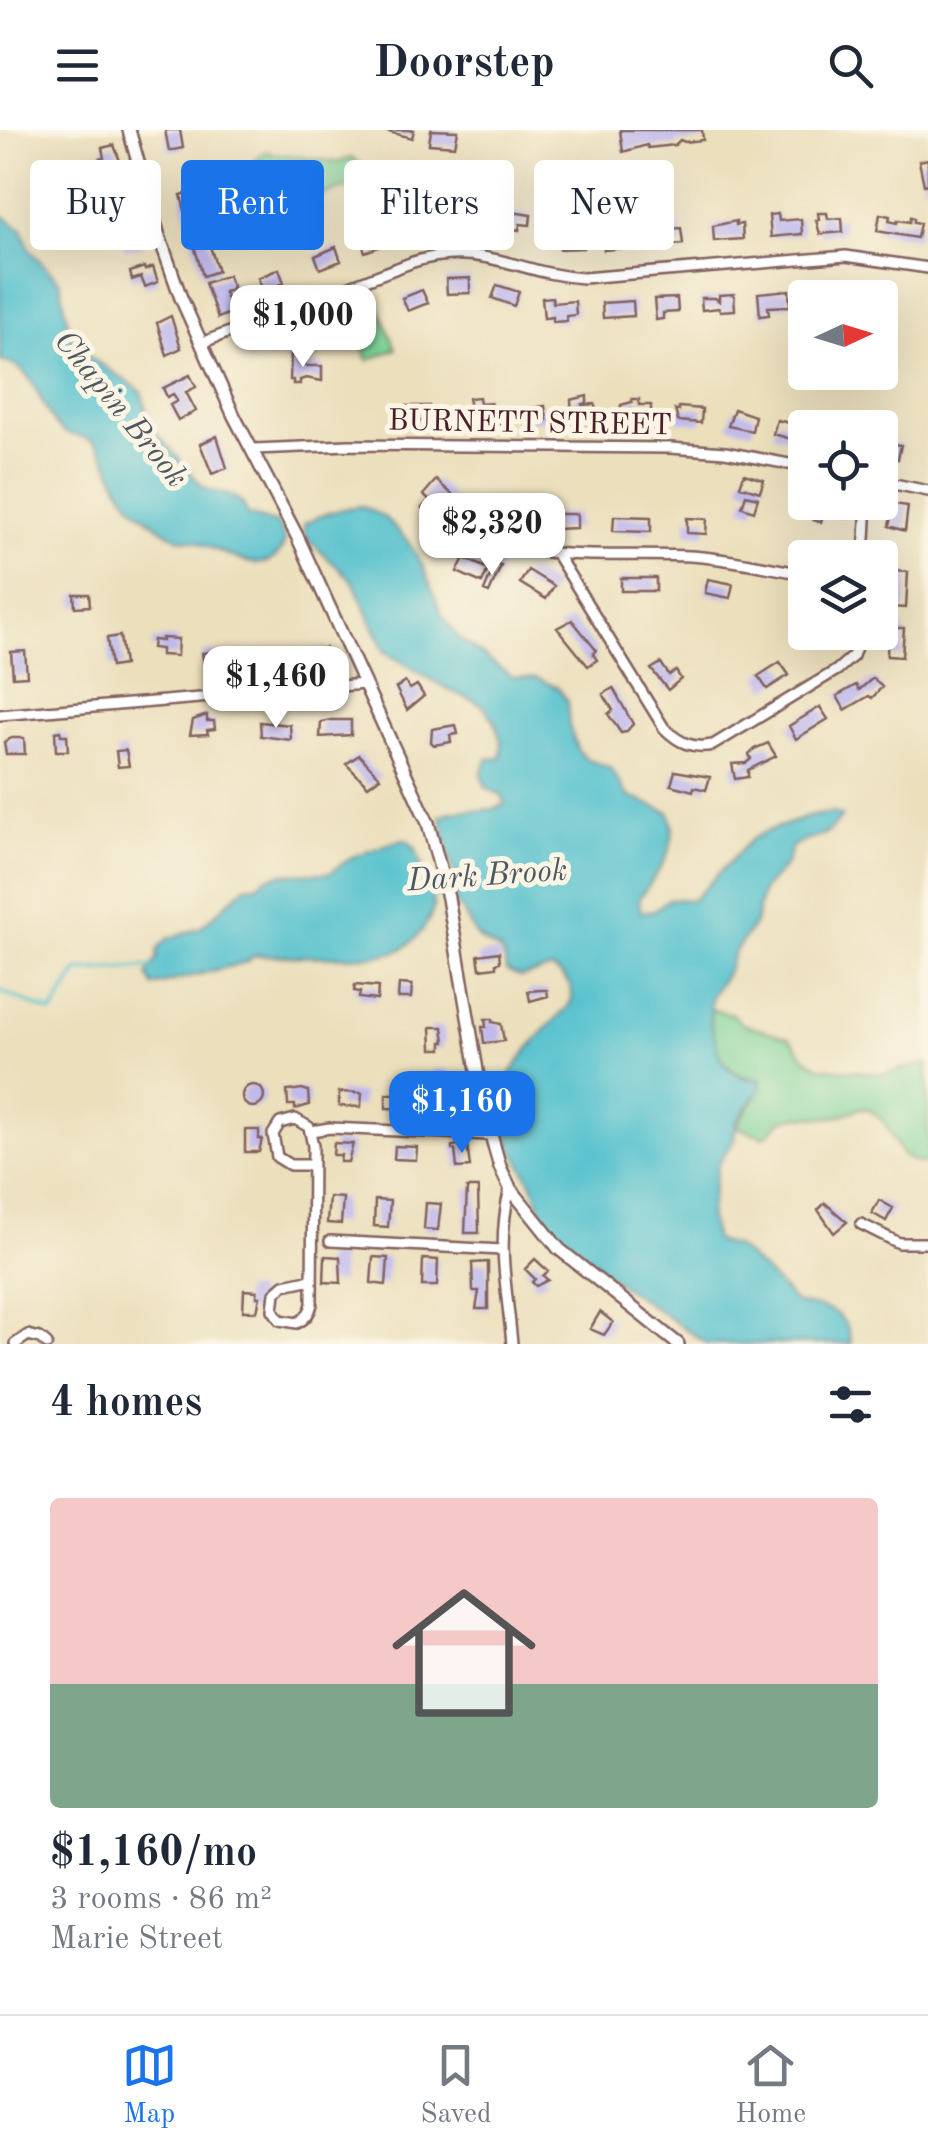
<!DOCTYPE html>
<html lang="en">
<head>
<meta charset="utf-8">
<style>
	:root { --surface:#fff; --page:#f2f2f3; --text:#1f2937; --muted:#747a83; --line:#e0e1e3; --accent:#1a73e8 }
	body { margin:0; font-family:"Old Standard TT",serif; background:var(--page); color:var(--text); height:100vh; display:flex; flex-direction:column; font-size:38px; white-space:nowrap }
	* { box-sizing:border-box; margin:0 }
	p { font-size:32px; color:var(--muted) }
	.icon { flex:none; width:55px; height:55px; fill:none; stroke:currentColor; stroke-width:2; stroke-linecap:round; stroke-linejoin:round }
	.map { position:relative; height:1214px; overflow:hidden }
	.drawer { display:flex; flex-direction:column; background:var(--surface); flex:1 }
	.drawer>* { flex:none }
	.banner { position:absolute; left:30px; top:30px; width:870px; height:90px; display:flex; gap:20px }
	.needle { width:65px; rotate:86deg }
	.fabs { position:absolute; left:788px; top:150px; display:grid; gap:20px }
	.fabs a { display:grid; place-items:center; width:110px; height:110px; border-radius:10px; background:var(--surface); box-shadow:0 10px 40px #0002; font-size:50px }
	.price { position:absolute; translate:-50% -85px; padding:0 22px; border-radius:20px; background:#fff; color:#222; font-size:32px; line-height:65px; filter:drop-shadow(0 2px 5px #0008) }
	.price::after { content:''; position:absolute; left:50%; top:60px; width:30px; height:22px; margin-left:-15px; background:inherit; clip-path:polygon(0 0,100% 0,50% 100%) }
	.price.selected { background:var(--accent); color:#fff }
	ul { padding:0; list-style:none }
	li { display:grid; align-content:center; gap:20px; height:530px; padding:0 50px }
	li span { display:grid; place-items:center; height:310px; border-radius:10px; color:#555 }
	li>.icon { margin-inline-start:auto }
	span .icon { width:180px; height:180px; fill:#fffc; stroke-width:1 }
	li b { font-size:42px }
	h2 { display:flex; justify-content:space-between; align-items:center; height:120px; padding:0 50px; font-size:42px }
	.chip { padding:0 35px; border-radius:10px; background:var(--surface); box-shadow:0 10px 40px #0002; font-size:35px; line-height:90px }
	.chip.selected { background:var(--accent); color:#fff }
	header { display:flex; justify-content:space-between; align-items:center; height:130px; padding:0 50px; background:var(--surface); font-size:45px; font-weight:600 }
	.tab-bar { display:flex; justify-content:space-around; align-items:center; height:140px; border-top:2px solid var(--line); background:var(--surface); font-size:28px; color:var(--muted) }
	.tab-bar a { display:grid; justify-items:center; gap:5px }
	.tab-bar .selected { color:var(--accent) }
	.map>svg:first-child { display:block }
	.green { fill:#7ad196; stroke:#627860; stroke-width:2.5 }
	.water { fill:#54c1ce; stroke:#4f707c; stroke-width:2.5 }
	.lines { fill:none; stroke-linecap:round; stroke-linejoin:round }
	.stream { stroke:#54c1ce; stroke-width:4 }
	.building { fill:#c0b9ed }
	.minor-casing { stroke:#82625e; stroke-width:14 }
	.tertiary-casing { stroke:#82625e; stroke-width:16 }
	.minor { stroke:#fff; stroke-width:9 }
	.tertiary { stroke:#fff; stroke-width:11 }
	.labels { text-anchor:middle; stroke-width:10; stroke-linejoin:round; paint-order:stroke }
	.street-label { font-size:30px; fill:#4a1f2b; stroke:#fcf5e5 }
	.water-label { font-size:32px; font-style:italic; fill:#4e5864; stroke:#fcf5e5 }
</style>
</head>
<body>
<header><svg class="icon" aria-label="menu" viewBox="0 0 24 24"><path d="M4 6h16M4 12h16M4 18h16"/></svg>Doorstep<svg class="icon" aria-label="search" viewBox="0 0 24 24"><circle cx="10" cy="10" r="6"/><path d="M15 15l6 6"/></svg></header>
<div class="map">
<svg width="928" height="1214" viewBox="0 0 928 1214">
	<rect width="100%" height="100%" fill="#fcf5e5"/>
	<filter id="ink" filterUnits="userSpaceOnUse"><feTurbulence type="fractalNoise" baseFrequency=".01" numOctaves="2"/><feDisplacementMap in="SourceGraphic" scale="20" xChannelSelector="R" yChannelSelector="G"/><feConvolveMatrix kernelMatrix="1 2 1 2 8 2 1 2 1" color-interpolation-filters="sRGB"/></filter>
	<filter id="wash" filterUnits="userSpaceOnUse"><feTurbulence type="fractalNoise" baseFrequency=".0048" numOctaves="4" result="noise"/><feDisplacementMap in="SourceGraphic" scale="40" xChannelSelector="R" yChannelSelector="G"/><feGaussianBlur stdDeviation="2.25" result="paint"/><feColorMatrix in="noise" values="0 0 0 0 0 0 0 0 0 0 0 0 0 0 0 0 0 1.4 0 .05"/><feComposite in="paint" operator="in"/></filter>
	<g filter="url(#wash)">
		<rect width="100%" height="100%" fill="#ebdfbc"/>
		<path class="green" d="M264,22L337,32L351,28L370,40L368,51C357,57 349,57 338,60C299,74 278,89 250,46L254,33Z
			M373,163L396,219L368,230L345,175Z
			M710,879L732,884L742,894L790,908L804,926L820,937L882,944L928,933V1033C887,1036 901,991 864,978C852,979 843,987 832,987C813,989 800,982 782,991C774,996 773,1002 764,1007L736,997L760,960V949C723,949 709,911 710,879Z"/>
		<path class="water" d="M0,84L22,99L30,120L60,152L71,209L94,230L141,261L151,297L202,356C219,368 242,359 247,385L278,394L285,410C279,431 265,437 244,431C229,426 216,420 201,413C194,409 186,411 179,408C165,403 151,391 140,382C116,362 115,340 99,317C88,302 70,310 59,298C37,275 37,236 0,231Z
			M362,376L384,387L406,409L422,434L442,485L459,508L512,547L537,548L558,558L567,571L569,596L577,619L585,628L611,639L628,666L669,682C682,713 657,745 639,768L640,781L652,782L669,769L693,770L751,710L767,701L811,686L833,683L842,686L829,702L792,716L786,734L762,761L755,793L733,824L728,840L711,866L710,891L719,924L728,938L746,949H761L760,960L736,992L734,1010L718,1034L709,1085L715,1111C722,1114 732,1114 737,1118C758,1135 777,1153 796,1173C825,1179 846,1177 851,1214H707L617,1152L547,1092C540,1082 540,1073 536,1063C524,1033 497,1004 501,970C504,945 531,916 547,898C554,890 570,879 572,868C574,855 562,843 551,839L520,847L506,841C505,812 494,823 478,807C470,799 468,785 456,774L454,745L441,686C461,675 485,686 505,674L502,666L486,657L481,644L488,629L501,628L502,614L494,590L483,575L449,560L385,522L353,451L305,407L304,394C322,384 342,378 362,376Z
			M400,710L408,711L415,717L434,777C427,795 419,808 402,819C380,832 284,825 255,825L246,832L153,856L147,845L157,829L158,819L167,809L200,798L246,756L257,755L266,748L283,744L330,743L352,727Z"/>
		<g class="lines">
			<path class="stream" d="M429,768L459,761
				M0,861L52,883L78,841L152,837"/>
		</g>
		<g id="blocks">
			<path class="building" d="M165,0H180L183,18L169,21Z
				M381,0H414L412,8Z
				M431,0L458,1L455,16L429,14Z
				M620,0H702L703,10L685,12L680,10L675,15L648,18L647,15L623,22Z
				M114,15L120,31L101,36L99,29L104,28L102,18Z
				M928,29V54L924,55L919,31Z
				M195,62L202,91L188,94L181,65Z
				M401,74L407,93L420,89L418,85L425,82L431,101L411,107L408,100L396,103L392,90L399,87L395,76Z
				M482,74L484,95L461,97L460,83L478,81L477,75Z
				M512,82L531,85L530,95L520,94L519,100L509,98Z
				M818,83H827L828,89L842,88L843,102L820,104L816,90H819Z
				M778,84L779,91L801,89L802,104L771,107L769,85Z
				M880,84L890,86L889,91L897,93L898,90L910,92L911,87L914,88V92L920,93L917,108L877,101Z
				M135,91L144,116L125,120L124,114L129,112L126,102L121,103L119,96Z
				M736,91V95L742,94L743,109L714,111L713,96Z
				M625,97L626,103H636L637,117L604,120L602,106L615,104L614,98Z
				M681,98L683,114L659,116L658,100Z
				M381,100L387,114L365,122L360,108Z
				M205,101L218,141L203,146L191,105Z
				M582,103L583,118L560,119L559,105Z
				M336,117L341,131L320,139L315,126Z
				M144,137L145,140L153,137L158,152L145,157L141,147L132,150L130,142Z
				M279,139L284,153L263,161L258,148Z
				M228,145L233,159L224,162L232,182L218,188L205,153Z
				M470,148V163L447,164L446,149Z
				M497,155L519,162L514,176L492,168Z
				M831,158V168H808L807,160Z
				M422,160L428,173L408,181L402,168Z
				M789,160L790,176L768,177L769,185L760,186L758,163Z
				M855,160H879V168H855Z
				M734,164L735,180L720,181L719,178L702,180L701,168H715L719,171V165Z
				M552,167L553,173L575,171L576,185L566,186L567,191L553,192V187L544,188L542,168Z
				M677,168L678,182L663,183V189L656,190L654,169Z
				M633,171L634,186L603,188L602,173Z
				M171,186L181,218L167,225L157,193Z
				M323,195L324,206L303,207V196Z
				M291,224H301L306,236H322V251L306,248L300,250V254H293V250H290Z
				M190,245L196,257L186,262L196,281L178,290L170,275L177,271L173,264L167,267L163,258Z
				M587,266V273L581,275L595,274L596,288L572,290L571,270Z
				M479,267L480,274L491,273L492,281L498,283L499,294L488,293L484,289L464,293L463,279L470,278L468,268Z
				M632,269H639V275H651V291L620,290L621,275L632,272Z
				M395,276H429V291H395Z
				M545,276L547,290L521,291L520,279Z
				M679,277L702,279L701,293L678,291L675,280L679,281Z
				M734,279L755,286L752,301L728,296Z
				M777,290L805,297L803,312L773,304Z
				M217,306L227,338L212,344L200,314Z
				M880,311L901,315L898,329L880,326Z
				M744,344L764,350L760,362L740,356Z
				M436,350L453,365L430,386L422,378L429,370L423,365Z
				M746,365L758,368L754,381L742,377Z
				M816,372L848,373L846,388L823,384L821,392L813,390Z
				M894,374L908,376L905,401L889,396Z
				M498,381L518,384L516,397L496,395Z
				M555,384H577V398L555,399Z
				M614,386L651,387V402L613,401Z
				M687,388L707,389L706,404L687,403Z
				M464,428L488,439L482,453L457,442Z
				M495,434L501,436L489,463L484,461Z
				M528,440L554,456L546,469L520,453Z
				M893,441L908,442L906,478L891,477Z
				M621,448H656V461H621Z
				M708,449L733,454L730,468L705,463Z
				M74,464H89L90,476L75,477Z
				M572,490L596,520L593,524L597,530L588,536L557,498Z
				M888,498H904L902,527L887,526Z
				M120,506L124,535L111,537L107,508Z
				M162,508L178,509L177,526L161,525V519L152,518L153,510L162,511Z
				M325,518L326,536L308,538V535L309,547H302L301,535H308L307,520Z
				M25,521L27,546L13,547L11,522Z
				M215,522L218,538L205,540L202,523Z
				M267,522L268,534L246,537L244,524Z
				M780,532L789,545L767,559L758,546Z
				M661,533L669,545L676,541L681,549L668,560L651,539Z
				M873,548L882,557L872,568L869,566L845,580L837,566L856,555L859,560Z
				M405,552L410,559L417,555L424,566L407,580L396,558Z
				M613,558L633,594L626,602L621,603L608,584L613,580L603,564Z
				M820,577L828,589L796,609L789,596Z
				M207,585V591H214L215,599L207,600L208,604L190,605L193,590Z
				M331,590H351V605L320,607L321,592Z
				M260,592L290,595L291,610L261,606Z
				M456,595L458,604L450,605L451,612L434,615L431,612L432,599Z
				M60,601L61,605H67L68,621H56L55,602Z
				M12,608H24L25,624H6L4,612Z
				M768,613L776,626L748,640V647L735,649L732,634L746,633L751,629L749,624L754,619Z
				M126,620L129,636L118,637L116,621Z
				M359,625L380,647L368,656L346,634Z
				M675,641L710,647L706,660L694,657L693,661L671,655Z
				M499,822L500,832L496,833V837L480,839L478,825Z
				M399,854L412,855L411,868H398Z
				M355,855L378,857L377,870L359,868L360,862L354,861Z
				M541,860H547L548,866L530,871L528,861Z
				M485,889H492V892L501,894L504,911L484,913L482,897H486Z
				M431,897H443L445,912H442V919H432Z
				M433,939L449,940L445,964H432L433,952H430Z
				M242 966a11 11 0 1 1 22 0a11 11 0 1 1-22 0Z
				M302,959L308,961L309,975L295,979V975H288L287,961Z
				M339,962L362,963L361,977L339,976Z
				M386,964H408V979L386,978Z
				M245,1000H259V1009H262L259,1022H245Z
				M334,1013L353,1014L348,1032H340L341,1025H333Z
				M467,1014L470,1037L457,1038L455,1020H452V1016Z
				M395,1016L417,1017L416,1030L394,1029Z
				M467,1058H478L479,1103H465Z
				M329,1067L343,1068L341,1094L327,1093Z
				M375,1070L390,1071L388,1097L374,1096Z
				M879,1070L893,1078L886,1091L872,1083Z
				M426,1073L441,1074L438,1100L424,1099Z
				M825,1073L847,1092L834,1103L818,1080Z
				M325,1126L340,1127L341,1153L324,1152Z
				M373,1127L388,1128L386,1155L371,1153Z
				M423,1129L438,1130L437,1156H422Z
				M535,1129L548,1141L543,1146L548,1150L536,1156L532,1152L535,1149L525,1139Z
				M488,1132V1179H476L479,1161H473L472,1133Z
				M244,1160L257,1161V1167H260L257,1181H243Z
				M600,1182L613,1192L604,1205L590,1199Z"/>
		</g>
	</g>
	<g filter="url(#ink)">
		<use href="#blocks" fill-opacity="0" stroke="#82625e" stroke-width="2.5"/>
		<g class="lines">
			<defs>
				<path id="minor" d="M201,213L413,132C482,110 518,144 583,148L846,126L928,138
					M254,319L349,315L670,318L725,322L805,337
					M880,351L928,361
					M443,383C513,438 607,422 690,426C729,428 767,438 805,444
					M556,423L664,598C679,613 692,619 713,615L837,540L853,526L861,502
					M864,428L867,372
					M0,585L364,554
					M311,1001L330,998L489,1005
					M510,1058C496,1116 507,1156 512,1214
					M861,1094L899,1113H928
					M330,1111L502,1120
					M312,1149L284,1155L275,1163L273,1180L280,1190L297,1193C306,1189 310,1183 312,1174L313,1016L309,997L295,989L280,993L273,1004L277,1027L290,1035H313
					M15,1214L28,1205L40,1208L47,1214"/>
				<path id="tertiary" d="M129,0L158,103L181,168L234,286L297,406L428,693L448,768L483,976L500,1037L510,1058L559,1119L678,1214"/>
			</defs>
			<use href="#minor" class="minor-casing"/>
			<use href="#tertiary" class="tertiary-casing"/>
			<use href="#minor" class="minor"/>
			<use href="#tertiary" class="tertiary"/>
		</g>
	</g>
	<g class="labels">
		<g class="street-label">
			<text transform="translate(530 292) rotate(1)" y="10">BURNETT STREET</text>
		</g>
		<g class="water-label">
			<text transform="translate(122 278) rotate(51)" y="11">Chapin Brook</text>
			<text transform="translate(487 744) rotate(-4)" y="11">Dark Brook</text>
		</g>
	</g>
</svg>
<div class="fabs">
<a><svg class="needle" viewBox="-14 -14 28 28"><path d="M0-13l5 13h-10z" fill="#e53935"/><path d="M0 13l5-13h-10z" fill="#747a83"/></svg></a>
<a><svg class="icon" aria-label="locate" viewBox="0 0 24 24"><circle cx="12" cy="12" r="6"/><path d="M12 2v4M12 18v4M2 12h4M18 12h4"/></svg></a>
<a><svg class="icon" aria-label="layers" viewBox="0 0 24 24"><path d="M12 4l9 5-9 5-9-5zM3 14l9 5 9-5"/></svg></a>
</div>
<b class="price" style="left:303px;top:240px">$1,000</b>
<b class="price" style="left:492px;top:448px">$2,320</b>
<b class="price" style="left:276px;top:601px">$1,460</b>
<b class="price selected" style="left:462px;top:1026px">$1,160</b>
<div class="banner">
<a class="chip">Buy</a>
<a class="chip selected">Rent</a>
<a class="chip">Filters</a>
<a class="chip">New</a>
</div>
</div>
<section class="drawer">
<h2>4 homes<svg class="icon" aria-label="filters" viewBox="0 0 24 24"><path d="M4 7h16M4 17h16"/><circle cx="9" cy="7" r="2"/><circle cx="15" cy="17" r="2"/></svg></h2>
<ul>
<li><span style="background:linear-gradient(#f6c9c9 60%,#7fa58c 0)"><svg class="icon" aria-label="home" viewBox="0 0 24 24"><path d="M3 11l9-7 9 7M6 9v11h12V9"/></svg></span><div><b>$1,160/mo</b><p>3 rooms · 86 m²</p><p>Marie Street</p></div></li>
</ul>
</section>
<nav class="tab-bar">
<a class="selected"><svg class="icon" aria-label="map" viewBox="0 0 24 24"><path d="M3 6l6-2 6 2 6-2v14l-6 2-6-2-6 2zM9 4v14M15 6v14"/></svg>Map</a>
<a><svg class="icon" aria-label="saved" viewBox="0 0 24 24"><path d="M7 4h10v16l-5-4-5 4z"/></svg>Saved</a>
<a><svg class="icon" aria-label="home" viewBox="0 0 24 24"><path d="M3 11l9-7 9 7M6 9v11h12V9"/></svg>Home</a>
</nav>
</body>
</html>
